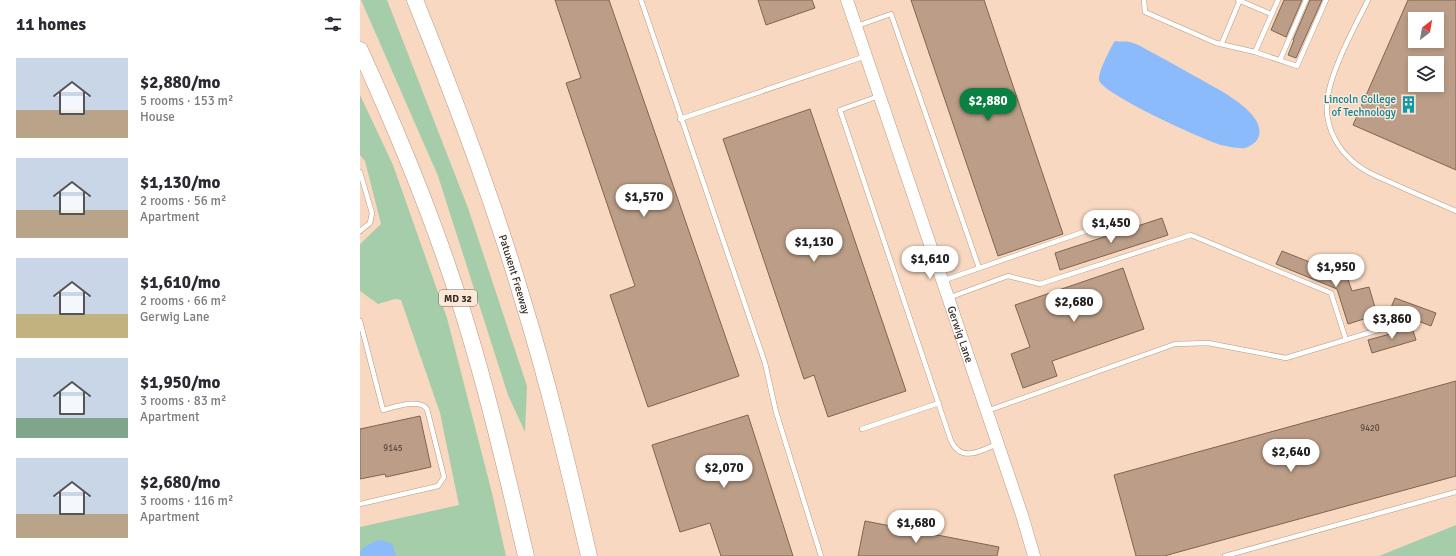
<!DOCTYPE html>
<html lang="en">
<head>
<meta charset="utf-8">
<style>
	:root { --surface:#fff; --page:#f7f7f7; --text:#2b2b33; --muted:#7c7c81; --accent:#0b8043 }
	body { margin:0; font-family:Signika,sans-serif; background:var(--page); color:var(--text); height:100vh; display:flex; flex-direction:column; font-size:15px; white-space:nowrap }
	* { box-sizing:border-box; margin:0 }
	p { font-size:13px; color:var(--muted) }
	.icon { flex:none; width:22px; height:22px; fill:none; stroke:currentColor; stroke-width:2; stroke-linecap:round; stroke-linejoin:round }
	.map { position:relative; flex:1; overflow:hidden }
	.details { display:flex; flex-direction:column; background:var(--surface); width:360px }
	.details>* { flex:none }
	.needle { width:26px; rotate:31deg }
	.fabs { position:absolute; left:1048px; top:12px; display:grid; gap:8px }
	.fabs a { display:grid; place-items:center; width:36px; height:36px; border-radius:0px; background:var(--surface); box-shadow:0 2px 6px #0003; font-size:20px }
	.price { position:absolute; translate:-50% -34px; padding:0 9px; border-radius:14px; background:#fff; color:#222; font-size:13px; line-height:26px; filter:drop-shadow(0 1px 2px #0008) }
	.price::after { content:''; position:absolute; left:50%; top:24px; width:12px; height:9px; margin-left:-6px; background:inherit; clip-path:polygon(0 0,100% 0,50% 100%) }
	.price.current { background:var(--accent); color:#fff }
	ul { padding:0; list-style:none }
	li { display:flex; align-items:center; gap:12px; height:100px; padding:0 16px }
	li span { display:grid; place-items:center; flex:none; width:112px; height:80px; border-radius:0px; color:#555 }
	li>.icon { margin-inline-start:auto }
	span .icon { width:48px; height:48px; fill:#fffc; stroke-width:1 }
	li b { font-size:17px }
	h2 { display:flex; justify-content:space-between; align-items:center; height:48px; padding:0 16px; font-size:17px }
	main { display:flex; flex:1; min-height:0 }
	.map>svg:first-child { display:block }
	.green { fill:#a5cdaa }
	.water { fill:#8bbbfb }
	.building { fill:#bc9e88; stroke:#80644f; fill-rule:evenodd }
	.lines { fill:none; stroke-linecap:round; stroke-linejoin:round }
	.lane-casing { stroke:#b79983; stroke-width:5.5 }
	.secondary-casing { stroke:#b79983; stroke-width:13 }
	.highway-casing { stroke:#b79983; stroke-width:17 }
	.lane { stroke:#fff; stroke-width:4.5 }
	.secondary { stroke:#fff; stroke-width:12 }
	.highway { stroke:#fff; stroke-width:16 }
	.labels { text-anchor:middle; stroke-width:3; stroke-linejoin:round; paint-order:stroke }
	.number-label { font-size:9px; fill:#5a4a3e }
	.shield { fill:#fbe8d9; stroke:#74665b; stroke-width:1 }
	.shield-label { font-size:10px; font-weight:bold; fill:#3a2e25 }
	.culture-label { font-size:11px; fill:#0d838f; stroke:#fbe8d9; text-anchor:end }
	.street-label { font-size:11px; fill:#3a2e25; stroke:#fbe8d9 }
</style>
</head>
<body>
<main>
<section class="details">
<h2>11 homes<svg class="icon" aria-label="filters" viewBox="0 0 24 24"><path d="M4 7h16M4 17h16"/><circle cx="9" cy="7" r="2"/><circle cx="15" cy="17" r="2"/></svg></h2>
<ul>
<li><span style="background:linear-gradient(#c9d6e8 65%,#b9a48a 0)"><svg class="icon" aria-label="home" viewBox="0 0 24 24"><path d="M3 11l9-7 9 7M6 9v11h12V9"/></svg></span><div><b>$2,880/mo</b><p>5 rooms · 153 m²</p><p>House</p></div></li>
<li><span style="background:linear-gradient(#c9d6e8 65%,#b9a48a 0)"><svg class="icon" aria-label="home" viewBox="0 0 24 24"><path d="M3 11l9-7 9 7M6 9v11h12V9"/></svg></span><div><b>$1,130/mo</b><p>2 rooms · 56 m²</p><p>Apartment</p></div></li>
<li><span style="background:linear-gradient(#c9d6e8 70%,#c2b280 0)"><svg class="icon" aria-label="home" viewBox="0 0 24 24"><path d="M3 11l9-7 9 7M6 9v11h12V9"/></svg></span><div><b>$1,610/mo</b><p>2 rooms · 66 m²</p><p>Gerwig Lane</p></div></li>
<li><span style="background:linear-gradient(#c9d6e8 75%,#7fa58c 0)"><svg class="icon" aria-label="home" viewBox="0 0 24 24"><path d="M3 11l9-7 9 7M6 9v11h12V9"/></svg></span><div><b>$1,950/mo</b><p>3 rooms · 83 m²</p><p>Apartment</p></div></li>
<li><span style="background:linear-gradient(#c9d6e8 70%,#b9a48a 0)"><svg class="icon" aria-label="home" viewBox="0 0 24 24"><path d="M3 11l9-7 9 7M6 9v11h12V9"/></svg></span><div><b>$2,680/mo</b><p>3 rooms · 116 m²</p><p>Apartment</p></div></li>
</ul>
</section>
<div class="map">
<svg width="1096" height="556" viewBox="0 0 1096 556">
	<rect width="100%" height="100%" fill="#f8d8c0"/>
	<path class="green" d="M1,0H27L108,208L167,386L165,432L148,395L78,176Z
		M0,95L33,165L87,318L132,493L146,556H0V527L99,505L80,413L41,300L35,299L18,304L0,291V244L21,224L5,161L0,155Z
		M1096,525V556H1019Z"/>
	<path class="water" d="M755,41C760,42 765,41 770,42C778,44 787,50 795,54C815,65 835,76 856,88C870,96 910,119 897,140C895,143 889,147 885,148C878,149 867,146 861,145C844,140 742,94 739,80C738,73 749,51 753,44Z
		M18,540H22L32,544L36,556H0C0,546 11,544 18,540Z"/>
	<path class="building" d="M195,0H249L379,376L288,407L250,295L275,286L206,83L221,78Z
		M398,0H452L455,8L406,25Z
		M551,0H624L703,234L638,256Z
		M924,0H942L926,37L911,30Z
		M950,0H962L936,58L928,55L934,40H933Z
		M1048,0H1096V170L993,125ZM1055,19H1077V41H1055ZM1055,63H1077V85H1055Z
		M450,109L546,391L468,417L454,375L444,379L363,139Z
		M802,218L808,235L700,270L695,253Z
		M922,251L987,277L992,291L1009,287L1019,321L1005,325L1004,319L988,324L977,289L916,264Z
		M763,268L784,329L692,361L697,376L663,388L651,354L670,347L655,305Z
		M1035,298L1076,313L1071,326L1030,310Z
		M1052,328L1056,340L1012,353L1008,340Z
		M1096,381V476L804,556H776L754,475Z
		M388,415L433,556H361L350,523L320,532L292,445Z
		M60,416L71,467L26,477L25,474L0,479V429Z
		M505,521L639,547L637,556H498Z"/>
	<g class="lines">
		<defs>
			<path id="lane" d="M281,0L405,363L416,412L461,556
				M784,0L785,12L856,43L895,52L937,66L966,0
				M878,0L911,14
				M1008,0C994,29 977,58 969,90C960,126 980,158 1012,174C1022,179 1033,183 1043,188C1061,196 1078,203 1096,211
				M497,26L531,14L619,268
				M862,43L880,0
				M895,52L918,0
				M920,60L946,0
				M519,96L480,110L591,441C602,463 620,451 637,444
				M320,119L506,56
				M0,172L12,213L10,223L0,231
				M582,281L732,229
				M588,298L648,276L680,284L831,235L971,293L986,340
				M0,321L23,410C35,407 59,398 67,409L84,477L78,486L0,504
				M627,411L815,344L848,343L926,358L1038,324
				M502,429L579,403
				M865,556L1096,492"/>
			<g id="secondary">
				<path id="s1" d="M487,0L662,515L674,556"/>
			</g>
			<g id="highway">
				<path id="s2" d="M55,0C95,99 133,199 163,301C189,385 209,470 229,556"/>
				<path d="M0,50C32,120 62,191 87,264C120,359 143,457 166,556"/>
			</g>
		</defs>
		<use href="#lane" class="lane-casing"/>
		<use href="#secondary" class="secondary-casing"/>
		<use href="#highway" class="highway-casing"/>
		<use href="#lane" class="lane"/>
		<use href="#secondary" class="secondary"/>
		<use href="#highway" class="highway"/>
	</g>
	<defs>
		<symbol id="building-bare" viewBox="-9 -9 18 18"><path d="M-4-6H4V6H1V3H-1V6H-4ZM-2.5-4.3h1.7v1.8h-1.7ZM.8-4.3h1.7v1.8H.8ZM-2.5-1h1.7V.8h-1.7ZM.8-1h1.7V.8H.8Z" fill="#0f9aa8" stroke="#fbe8d9" stroke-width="2.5" paint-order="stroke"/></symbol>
	</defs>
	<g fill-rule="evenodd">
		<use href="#building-bare" x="1036" y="92" width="25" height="25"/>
	</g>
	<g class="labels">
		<g class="number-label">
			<text x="1010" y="431">9420</text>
			<text x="33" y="451">9145</text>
		</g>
		<rect class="shield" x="79" y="290" width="38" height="16" rx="3"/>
		<g class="shield-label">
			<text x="98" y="302">MD 32</text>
		</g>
		<g class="culture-label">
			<text x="1036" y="103">Lincoln College<tspan x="1036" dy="13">of Technology</tspan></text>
		</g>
		<g class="street-label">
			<text dy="4" stroke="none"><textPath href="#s2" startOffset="292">Patuxent Freeway</textPath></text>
			<text dy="4" stroke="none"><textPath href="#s1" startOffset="353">Gerwig Lane</textPath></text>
		</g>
	</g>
</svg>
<div class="fabs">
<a><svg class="needle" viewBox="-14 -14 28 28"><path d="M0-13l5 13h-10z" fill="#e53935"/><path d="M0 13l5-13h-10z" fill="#7c7c81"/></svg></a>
<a><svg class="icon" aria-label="layers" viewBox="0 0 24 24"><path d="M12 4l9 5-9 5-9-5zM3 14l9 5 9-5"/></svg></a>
</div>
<b class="price current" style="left:628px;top:122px">$2,880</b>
<b class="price" style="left:284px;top:218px">$1,570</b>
<b class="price" style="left:751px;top:244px">$1,450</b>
<b class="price" style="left:454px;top:263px">$1,130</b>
<b class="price" style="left:570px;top:280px">$1,610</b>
<b class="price" style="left:976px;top:288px">$1,950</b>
<b class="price" style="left:714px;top:323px">$2,680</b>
<b class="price" style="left:1032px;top:340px">$3,860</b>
<b class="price" style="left:931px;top:473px">$2,640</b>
<b class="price" style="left:364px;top:489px">$2,070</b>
<b class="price" style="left:556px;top:544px">$1,680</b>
</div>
</main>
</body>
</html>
